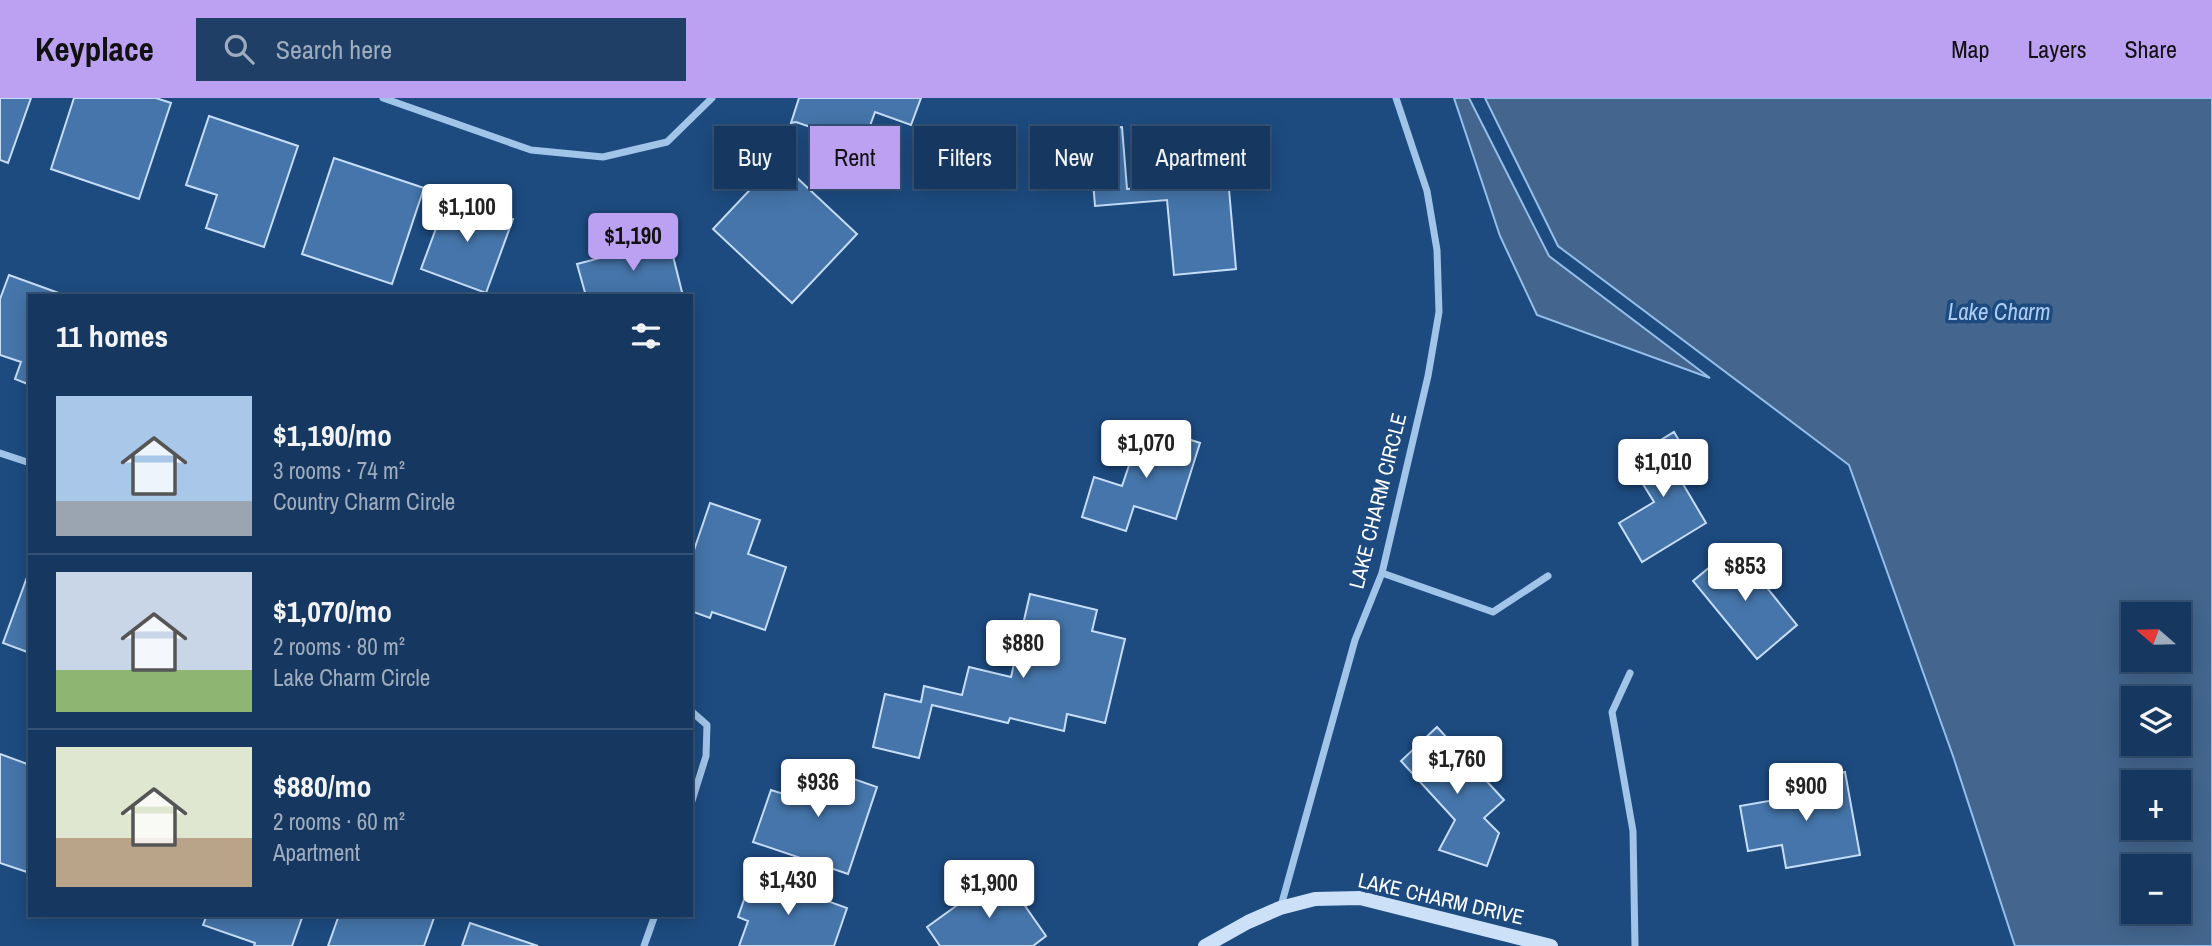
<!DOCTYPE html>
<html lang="en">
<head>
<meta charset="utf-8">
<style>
	:root { --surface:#163860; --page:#1f3f66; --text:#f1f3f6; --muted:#9eacbd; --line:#355275; --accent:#bca0f2 }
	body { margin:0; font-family:"Archivo Narrow",sans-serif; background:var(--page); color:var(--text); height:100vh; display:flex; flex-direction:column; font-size:26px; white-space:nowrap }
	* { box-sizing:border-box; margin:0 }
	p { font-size:23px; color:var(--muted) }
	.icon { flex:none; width:38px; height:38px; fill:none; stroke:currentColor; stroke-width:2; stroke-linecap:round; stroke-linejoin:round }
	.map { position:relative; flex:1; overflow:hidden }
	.drawer { position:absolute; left:28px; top:196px; width:665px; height:623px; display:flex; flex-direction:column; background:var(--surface); border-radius:0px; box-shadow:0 4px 18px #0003,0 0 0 2px var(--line) }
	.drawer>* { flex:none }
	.guide { position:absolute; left:714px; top:28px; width:665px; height:63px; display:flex; gap:14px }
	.needle { width:46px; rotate:290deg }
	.controls { position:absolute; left:2121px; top:504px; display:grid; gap:14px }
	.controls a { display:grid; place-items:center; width:70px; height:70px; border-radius:0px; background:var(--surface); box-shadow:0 4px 18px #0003,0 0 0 2px var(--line); font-size:35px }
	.price { position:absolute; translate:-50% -60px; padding:0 16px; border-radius:7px; background:#fff; color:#222; font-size:23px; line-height:46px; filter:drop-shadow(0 2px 4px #0008) }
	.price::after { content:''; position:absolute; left:50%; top:42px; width:21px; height:16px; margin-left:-10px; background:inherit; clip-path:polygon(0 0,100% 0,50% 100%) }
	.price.on { background:var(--accent); color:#111 }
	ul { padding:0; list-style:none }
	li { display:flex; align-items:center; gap:21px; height:175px; padding:0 28px }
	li+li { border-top:2px solid var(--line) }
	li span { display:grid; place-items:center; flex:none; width:196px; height:140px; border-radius:0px; color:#555 }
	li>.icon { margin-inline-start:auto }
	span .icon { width:84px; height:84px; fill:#fffc; stroke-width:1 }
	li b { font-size:30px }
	h2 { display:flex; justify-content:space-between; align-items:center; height:84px; padding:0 28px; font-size:30px }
	.pill { padding:0 24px; border-radius:0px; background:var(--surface); box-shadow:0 4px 18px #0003,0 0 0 2px var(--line); font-size:24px; line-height:63px }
	.pill.on { background:var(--accent); color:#111 }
	header { display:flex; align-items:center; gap:42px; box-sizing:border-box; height:98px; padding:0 35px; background:var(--accent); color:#111 }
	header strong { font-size:33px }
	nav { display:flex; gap:38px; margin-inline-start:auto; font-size:24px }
	.search { width:490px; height:63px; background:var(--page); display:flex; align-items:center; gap:18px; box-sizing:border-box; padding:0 24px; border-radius:0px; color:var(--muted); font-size:26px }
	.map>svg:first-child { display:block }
	.water { fill:#44668e; stroke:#94bfeb; stroke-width:2; fill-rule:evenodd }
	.building { fill:#4575aa; stroke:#c5ddf7; stroke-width:2 }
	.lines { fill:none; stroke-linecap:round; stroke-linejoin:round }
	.street { stroke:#a1c4e9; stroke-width:7 }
	.secondary { stroke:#cce0f7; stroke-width:14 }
	.labels { text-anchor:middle; stroke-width:7; stroke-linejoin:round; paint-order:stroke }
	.street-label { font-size:21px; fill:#fff; stroke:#1d4b80 }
	.water-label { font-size:23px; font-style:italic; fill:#accdf1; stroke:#1d4b80 }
</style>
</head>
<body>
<header>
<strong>Keyplace</strong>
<div class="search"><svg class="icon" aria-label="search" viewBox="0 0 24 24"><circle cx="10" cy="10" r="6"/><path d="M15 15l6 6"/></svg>Search here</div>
<nav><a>Map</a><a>Layers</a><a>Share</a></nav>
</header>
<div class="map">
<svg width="2212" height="848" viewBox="0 0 2212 848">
	<rect width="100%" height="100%" fill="#1d4b80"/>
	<path class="water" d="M1454,0H1469L1549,158L1710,280L1537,217L1500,138Z
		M1485,0H2212V848H2015L1953,658L1849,367L1558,148ZM2133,516H2179V562H2133ZM2133,600H2179V646H2133ZM2133,684H2179V730H2133ZM2133,768H2179V814H2133Z"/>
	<path class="building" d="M0,0H31L8,65L0,62Z
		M74,0H156L171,5L139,101L51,71Z
		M799,0H921L911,27L875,14L863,47L796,24L791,25Z
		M209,18L298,48L264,149L206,130L217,97L186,87Z
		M1122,29L1127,91L1163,88L1161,67L1171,69L1169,51L1225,46L1236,171L1174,177L1167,102L1095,108L1089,32Z
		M334,60L424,90L392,186L302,156Z
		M778,62L857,136L792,205L713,131Z
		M448,98L513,121L486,195L421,171Z
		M669,142L683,198H586L577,166Z
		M9,177L67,198H30V287L15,281L21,264L0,257V201Z
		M1143,326L1200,345L1176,421L1134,408L1126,433L1082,419L1094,379L1122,388Z
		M1674,334L1699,376L1683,386L1706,425L1642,464L1619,425L1654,404L1628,362Z
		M710,405L760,422L748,456L786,469L765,532L712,514L710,520L691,513V461Z
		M1734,449L1797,527L1757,561L1693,483Z
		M30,471V555L3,545Z
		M1030,496L1097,512L1092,533L1125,541L1105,625L1067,616L1064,633L1010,620L1008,625L932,607L919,660L873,649L885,596L921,604L924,588L962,597L969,569L1011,579Z
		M1437,629L1504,702L1484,720L1499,735L1487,768L1439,752L1455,722L1401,663Z
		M0,656L30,667V775L0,765Z
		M808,665L877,689L848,776L753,744L771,692L796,700Z
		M1845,674L1860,757L1786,770L1782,747L1748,753L1740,708L1798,698L1795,683Z
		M1002,775L1046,838L1033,848H940L927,829Z
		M753,776L847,810L834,848H739L748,823L738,819Z
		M207,817H303L292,848H254L255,845L203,827Z
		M339,817H435L424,848H328Z
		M470,825L538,848H462Z"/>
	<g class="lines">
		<path class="street" d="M383,0L531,52L603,59L667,44L712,0
			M0,355L30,365
			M1382,475L1493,514L1548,478
			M1630,575L1612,614L1633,733L1635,848
			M691,613L707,627L706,658L691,706
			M1281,808L1355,542L1382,475L1428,278L1439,214L1437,152L1427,93L1396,0
			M644,848L655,817"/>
		<path class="secondary" d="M1205,848L1248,824L1280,810L1315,801L1360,800L1551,848"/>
	</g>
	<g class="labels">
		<g class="street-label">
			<text transform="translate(1378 403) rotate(-76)" y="7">LAKE CHARM CIRCLE</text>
			<text transform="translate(1441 801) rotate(13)" y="7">LAKE CHARM DRIVE</text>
		</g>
		<g class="water-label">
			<text x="1999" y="222">Lake Charm</text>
		</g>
	</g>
</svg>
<div class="controls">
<a><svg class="needle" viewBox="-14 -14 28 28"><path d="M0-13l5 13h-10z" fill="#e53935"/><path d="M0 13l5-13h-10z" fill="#9eacbd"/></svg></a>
<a><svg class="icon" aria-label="layers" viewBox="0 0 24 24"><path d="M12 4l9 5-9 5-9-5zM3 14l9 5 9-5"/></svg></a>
<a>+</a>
<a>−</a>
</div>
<b class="price" style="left:467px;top:146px">$1,100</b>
<b class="price on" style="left:633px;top:175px">$1,190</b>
<b class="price" style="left:1146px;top:382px">$1,070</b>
<b class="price" style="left:1663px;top:401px">$1,010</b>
<b class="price" style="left:1745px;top:505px">$853</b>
<b class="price" style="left:1023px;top:582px">$880</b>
<b class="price" style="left:1457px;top:698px">$1,760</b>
<b class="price" style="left:818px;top:721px">$936</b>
<b class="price" style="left:1806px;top:725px">$900</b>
<b class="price" style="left:788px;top:819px">$1,430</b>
<b class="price" style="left:989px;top:822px">$1,900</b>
<div class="guide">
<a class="pill">Buy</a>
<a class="pill on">Rent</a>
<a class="pill">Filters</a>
<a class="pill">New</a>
<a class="pill">Apartment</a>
</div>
<section class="drawer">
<h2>11 homes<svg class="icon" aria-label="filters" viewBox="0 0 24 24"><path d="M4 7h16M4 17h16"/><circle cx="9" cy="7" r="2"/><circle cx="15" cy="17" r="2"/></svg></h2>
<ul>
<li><span style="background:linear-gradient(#a9c7e8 75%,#9aa5b1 0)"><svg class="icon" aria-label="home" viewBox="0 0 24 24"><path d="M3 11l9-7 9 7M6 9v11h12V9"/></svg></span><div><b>$1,190/mo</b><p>3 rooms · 74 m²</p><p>Country Charm Circle</p></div></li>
<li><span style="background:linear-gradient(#c9d6e8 70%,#8fb573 0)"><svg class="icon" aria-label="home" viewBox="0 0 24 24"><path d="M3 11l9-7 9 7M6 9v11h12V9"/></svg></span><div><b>$1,070/mo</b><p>2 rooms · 80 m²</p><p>Lake Charm Circle</p></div></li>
<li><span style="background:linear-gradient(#dfe7d0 65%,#b9a48a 0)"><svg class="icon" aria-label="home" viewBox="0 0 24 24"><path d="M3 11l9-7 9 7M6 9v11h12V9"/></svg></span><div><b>$880/mo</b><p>2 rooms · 60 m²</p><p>Apartment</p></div></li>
</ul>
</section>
</div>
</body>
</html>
